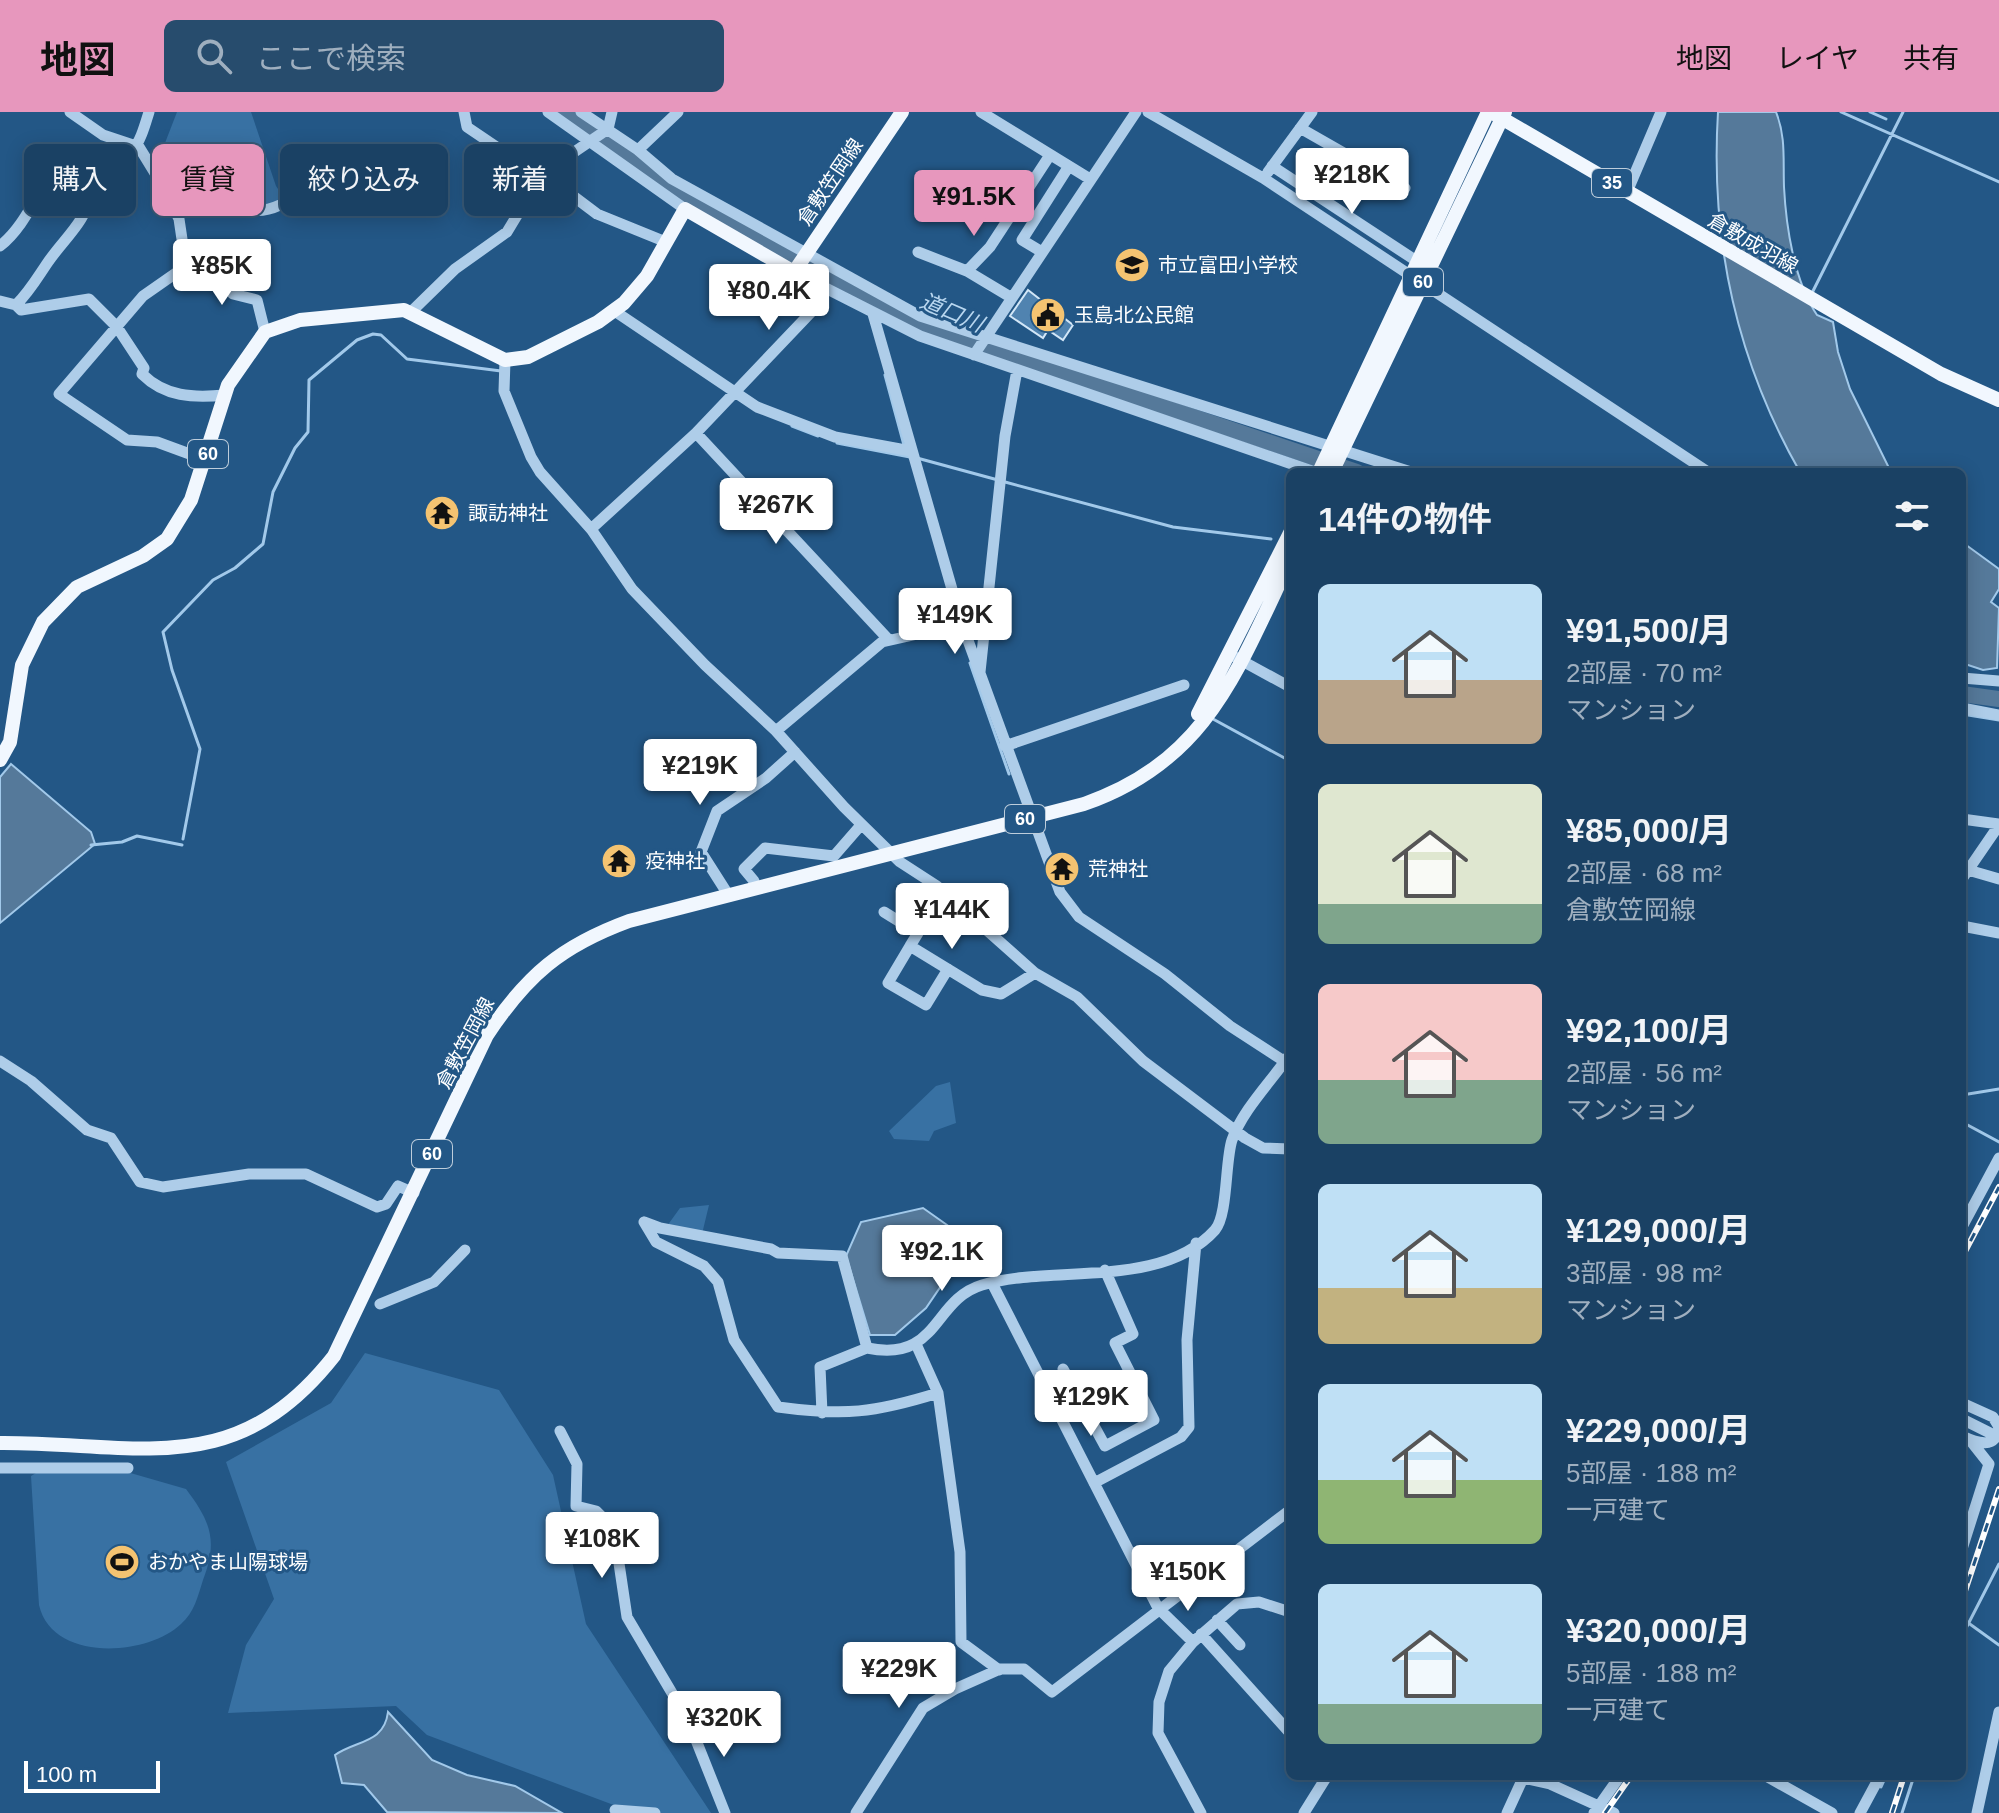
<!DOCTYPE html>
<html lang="ja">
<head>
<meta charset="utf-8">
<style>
	:root { --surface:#1a4164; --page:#274c6d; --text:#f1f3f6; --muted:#9fafbf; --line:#385a78; --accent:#e797bd }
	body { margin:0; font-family:Arial,"Noto Sans JP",sans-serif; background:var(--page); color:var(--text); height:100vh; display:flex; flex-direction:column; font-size:30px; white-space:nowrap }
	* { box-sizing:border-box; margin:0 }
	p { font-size:26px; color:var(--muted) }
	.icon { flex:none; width:44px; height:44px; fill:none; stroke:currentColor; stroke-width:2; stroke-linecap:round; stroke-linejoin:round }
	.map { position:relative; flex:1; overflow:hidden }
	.drawer { position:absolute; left:1286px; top:356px; width:680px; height:1312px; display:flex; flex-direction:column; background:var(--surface); border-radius:12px; box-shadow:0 4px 20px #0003,0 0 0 2px var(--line) }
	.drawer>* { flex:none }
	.top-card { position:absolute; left:24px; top:32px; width:760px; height:72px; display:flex; gap:16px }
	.scale { position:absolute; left:24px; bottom:20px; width:136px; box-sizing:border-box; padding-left:8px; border:4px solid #fff; border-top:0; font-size:22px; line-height:28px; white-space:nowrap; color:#fff; -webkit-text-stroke:6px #235786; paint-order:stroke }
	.price { position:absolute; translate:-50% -68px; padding:0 18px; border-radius:8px; background:#fff; color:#222; font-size:26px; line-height:52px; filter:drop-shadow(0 2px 4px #0008) }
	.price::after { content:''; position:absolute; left:50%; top:48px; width:24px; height:18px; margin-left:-12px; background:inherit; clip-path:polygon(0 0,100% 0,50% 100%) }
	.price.active { background:var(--accent); color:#111 }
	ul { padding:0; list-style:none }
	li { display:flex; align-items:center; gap:24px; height:200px; padding:0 32px }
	li span { display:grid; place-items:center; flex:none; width:224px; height:160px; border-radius:12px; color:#555 }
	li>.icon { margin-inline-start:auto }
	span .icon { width:96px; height:96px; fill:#fffc; stroke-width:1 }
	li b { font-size:34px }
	h2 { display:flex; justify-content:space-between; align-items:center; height:96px; padding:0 32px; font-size:34px }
	.pill { padding:0 28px; border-radius:12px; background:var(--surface); box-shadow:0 4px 20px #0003,0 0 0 2px var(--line); font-size:28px; line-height:72px }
	.pill.active { background:var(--accent); color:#111 }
	header { display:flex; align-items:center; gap:48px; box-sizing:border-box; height:112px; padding:0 40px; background:var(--accent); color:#111 }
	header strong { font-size:38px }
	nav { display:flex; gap:44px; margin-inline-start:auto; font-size:28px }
	.search { width:560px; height:72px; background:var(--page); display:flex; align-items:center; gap:20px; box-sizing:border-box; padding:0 28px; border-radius:12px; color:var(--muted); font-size:30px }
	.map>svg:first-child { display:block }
	.green { fill:#3871a3 }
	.water { fill:#55799a; stroke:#a2c9ea; stroke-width:2 }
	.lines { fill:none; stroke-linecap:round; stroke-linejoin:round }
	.stream { stroke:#a2c9ea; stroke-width:3 }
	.river { stroke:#55799a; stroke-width:16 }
	.building { fill:#5083b0; stroke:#d2e6f7; stroke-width:2 }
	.minor { stroke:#aecde9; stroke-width:11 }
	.major { stroke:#f1f7fe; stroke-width:14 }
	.rail-casing { stroke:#fff; stroke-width:6 }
	.rail { stroke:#235786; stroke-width:3; stroke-dasharray:9; stroke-linecap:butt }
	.labels { text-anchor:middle; stroke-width:6; stroke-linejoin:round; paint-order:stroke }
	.shield { fill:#235786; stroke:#bdcddb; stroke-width:2 }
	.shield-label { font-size:18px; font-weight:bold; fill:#fff }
	.street-label { font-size:20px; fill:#fff; stroke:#235786 }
	.poi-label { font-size:20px; fill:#fff; stroke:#235786; text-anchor:start }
	.water-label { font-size:22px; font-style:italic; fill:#b9d7f0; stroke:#235786 }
</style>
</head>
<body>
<header>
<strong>地図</strong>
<div class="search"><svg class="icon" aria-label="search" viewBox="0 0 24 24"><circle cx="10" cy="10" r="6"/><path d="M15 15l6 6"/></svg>ここで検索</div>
<nav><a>地図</a><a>レイヤ</a><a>共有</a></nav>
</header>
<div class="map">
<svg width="1999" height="1701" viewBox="0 0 1999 1701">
	<rect width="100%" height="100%" fill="#235786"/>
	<path class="green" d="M177,0H251L276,74L284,86L269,94C245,88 233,75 213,63C194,52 180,47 165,31Z
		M950,970L956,1011L934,1019L929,1029L894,1027L889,1019L936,974Z
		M709,1093L702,1122L667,1114L680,1096Z
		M365,1241L499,1278L553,1363L586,1512L711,1701H635L427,1623L396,1594L228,1601L246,1533L274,1487L226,1350L331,1291Z
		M127,1360L186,1377C211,1410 218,1429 203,1468C198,1484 194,1501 181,1512C146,1545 52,1550 39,1493L31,1364L36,1361Z"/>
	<path class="water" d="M1718,0H1776C1786,25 1783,47 1784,75C1786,114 1794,169 1817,203L1833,210L1838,240L1850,277L1891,360H1800C1736,248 1710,129 1718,0Z
		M1962,430L1999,457V477L1991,490L1999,496L1997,556L1983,558L1962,551Z
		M11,652L91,720L95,732L0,811V665Z
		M923,1096L971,1130L926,1196L895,1223H870L846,1144L861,1110Z
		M388,1600L432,1648L467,1663L515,1674L562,1701L387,1700L364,1673L342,1671L335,1643C356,1628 384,1632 388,1600Z"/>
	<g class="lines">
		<path class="stream" d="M1841,0L1999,70
			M1870,0L1886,7
			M1812,181L1903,0
			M885,263L904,333
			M792,314L818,324
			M837,331L910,345
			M917,346L998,368
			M1005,370L1173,415L1271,427
			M970,551L1009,662
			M1962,602L1999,608
			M1213,607L1290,649
			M183,727L200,637L172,558L163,520L213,468L235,456L263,432L273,380L295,336L308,320L309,268L357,228L373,222L381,223L407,247L501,259
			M91,733L122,730L137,724L182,733
			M1962,983L1999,977
			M1962,1010L1999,1030
			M1967,1510L1999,1533
			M1962,1524L1999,1452
			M1881,1675L1886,1664
			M1902,1701L1914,1664"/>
		<path class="river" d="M566,0C622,45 683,81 744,117C827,167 912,217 1007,242L1357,360
			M1962,582L1999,587"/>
	</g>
	<path class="building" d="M1028,178L1073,213L1063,228L1048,218L1043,226L1010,204Z"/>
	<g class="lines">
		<path class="minor" d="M70,0L103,23L139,35L166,79L179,107L186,154
			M464,0L467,15L507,42L524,47L597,102L666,130
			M548,0L685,97
			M581,0L638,38L672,67L920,204L1411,360
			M981,0L1090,67
			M1148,0L1263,66L1708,360
			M1300,16L1405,76
			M608,17L612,0
			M638,38L678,0
			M1272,54L1418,150
			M1268,60L1312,0
			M160,68C174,73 189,75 203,80C232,89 248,108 280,93
			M1627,80L1661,0
			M0,134C29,111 39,72 64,46C76,46 85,50 96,51C134,54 140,29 149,0
			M918,140L967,159
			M1042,140L1022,128L1069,54
			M794,160L920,224L1315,360
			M1012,186L967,159L990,135L1050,43
			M0,189L16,193L21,198L89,187L117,215L144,256L142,262C165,285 193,286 225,283
			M16,193C29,180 36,168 46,153C63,127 86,111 92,79L72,46
			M613,198L757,295L835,325L911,339
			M412,199L455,157L507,120L542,62L608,17
			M873,202L962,512L1060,780L1079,805L1165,862L1230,914L1290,953
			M974,243L1136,0
			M505,248L504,279L531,345L540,360L591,417L632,477L705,553L776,619L844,695L900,750L937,774L1035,861L1077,885L1143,949L1245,1026L1263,1036L1290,1037
			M696,321L888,527
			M206,348L157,330L127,328L59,282L143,184L186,154L208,158L233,182L257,188L265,220
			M591,417L696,321L817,194L826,177
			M1235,545L1290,575
			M980,560L1005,324L1017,258
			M1962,566L1999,569
			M1962,596L1999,603
			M776,619L882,530L962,512
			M1005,634L1184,573
			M1962,707L1999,712
			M1968,758L1999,767
			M1962,767L1999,713
			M754,769L744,757L765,736L834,744L861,713
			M729,784L701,740L717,699L766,666L795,640
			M884,800L918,821L910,834L982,878L1001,882L1035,861
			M1962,814L1999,821
			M910,834L888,871L926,893L948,857
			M0,949L31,969L87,1018L111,1026L140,1070L163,1075L249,1062H306L377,1095L386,1092L398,1074L414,1081
			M644,1110L660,1116L771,1137L778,1141L842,1144L867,1236C939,1251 932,1188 982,1173C1053,1152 1161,1178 1215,1118C1228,1103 1225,1049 1232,1028C1243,997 1272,969 1290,942
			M644,1110L656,1130L704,1154L718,1170L734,1228L778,1295C844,1304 874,1301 938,1281
			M1962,1115L1999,1046
			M992,1171L1158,1496L1193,1530
			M380,1192L434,1170L465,1138
			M916,1232L938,1281L960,1440L961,1530L999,1558
			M1063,1257L1105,1334L1154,1308L1115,1231L1133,1222L1105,1158
			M1962,1291L1993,1305L1999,1315C1996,1338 1977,1331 1962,1324
			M822,1301L820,1255L867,1236
			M1962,1307L1990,1321
			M1290,1312V1317
			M560,1319L577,1352L576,1394L596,1399L605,1408L617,1438L627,1505L688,1608L725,1701
			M0,1356H128
			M1094,1371L1181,1325L1189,1315L1187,1228L1196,1131
			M1962,1437L1989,1352L1970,1328
			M1217,1508L1240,1533
			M1201,1522L1290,1621
			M1515,1664L1550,1672L1614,1701
			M1766,1664L1832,1701
			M617,1701L615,1698L655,1701
			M856,1701L923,1596L955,1577L1000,1557H1024L1052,1580L1290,1398
			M1201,1701L1158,1621L1159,1590L1169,1559L1193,1530L1237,1492L1259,1490L1290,1500
			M1304,1701L1327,1664
			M1507,1701L1524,1664
			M1594,1701L1620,1664
			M1860,1701L1880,1664
			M1977,1701L1999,1600"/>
		<path class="major" d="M1491,0L1941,262L1999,288
			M1319,360L1488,0
			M1332,360L1505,0
			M1198,602L1290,421
			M0,648L10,630L22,553L43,510L77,475L143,444L167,427L191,388L228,273L265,220L300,208L404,198L505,248L528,245L598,210L624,191L647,164L685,97L794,160L902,0
			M0,1331C136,1330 234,1371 334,1244L487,923C527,863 561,834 629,809L1084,692C1208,649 1237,558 1290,449"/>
		<defs>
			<path id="rail" d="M1962,1145L1999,1075
				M1962,1488L1999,1377
				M1605,1701L1631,1664
				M1892,1701L1904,1664"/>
		</defs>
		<use href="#rail" class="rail-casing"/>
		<use href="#rail" class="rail"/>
	</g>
	<defs>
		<symbol id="school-disc" viewBox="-11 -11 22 22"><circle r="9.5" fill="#f4c371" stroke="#235786"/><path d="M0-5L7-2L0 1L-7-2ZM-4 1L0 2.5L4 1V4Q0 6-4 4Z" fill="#111"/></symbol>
		<symbol id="civic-disc" viewBox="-11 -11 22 22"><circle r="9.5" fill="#f4c371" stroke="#235786"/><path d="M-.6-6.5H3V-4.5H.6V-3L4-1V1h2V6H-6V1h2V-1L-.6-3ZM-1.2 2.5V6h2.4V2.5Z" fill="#111"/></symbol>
		<symbol id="temple-disc" viewBox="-11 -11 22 22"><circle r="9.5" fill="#f4c371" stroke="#235786"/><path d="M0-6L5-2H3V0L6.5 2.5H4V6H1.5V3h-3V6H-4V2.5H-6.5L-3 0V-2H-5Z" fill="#111"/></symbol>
		<symbol id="stadium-disc" viewBox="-11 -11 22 22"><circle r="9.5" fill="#f4c371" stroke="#235786"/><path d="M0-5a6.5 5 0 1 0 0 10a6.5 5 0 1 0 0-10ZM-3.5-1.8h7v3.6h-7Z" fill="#111"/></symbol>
	</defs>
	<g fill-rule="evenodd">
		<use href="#school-disc" x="1112" y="133" width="40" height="40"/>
		<use href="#civic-disc" x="1028" y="183" width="40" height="40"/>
		<use href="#temple-disc" x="422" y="381" width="40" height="40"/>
		<use href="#temple-disc" x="599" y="729" width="40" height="40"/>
		<use href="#temple-disc" x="1042" y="737" width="40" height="40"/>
		<use href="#stadium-disc" x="102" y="1430" width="40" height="40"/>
	</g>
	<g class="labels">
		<g class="shield">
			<rect x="1592" y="57" width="40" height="28" rx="6"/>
			<rect x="1403" y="156" width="40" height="28" rx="6"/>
			<rect x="188" y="328" width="40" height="28" rx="6"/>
			<rect x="1005" y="693" width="40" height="28" rx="6"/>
			<rect x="412" y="1028" width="40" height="28" rx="6"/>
		</g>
		<g class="shield-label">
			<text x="1612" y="77">35</text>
			<text x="1423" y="176">60</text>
			<text x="208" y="348">60</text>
			<text x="1025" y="713">60</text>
			<text x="432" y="1048">60</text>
		</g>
		<g class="street-label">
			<text transform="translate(830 70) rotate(-56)" y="7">倉敷笠岡線</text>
			<text transform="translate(1753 131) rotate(30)" y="7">倉敷成羽線</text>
			<text transform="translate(465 931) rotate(-62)" y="7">倉敷笠岡線</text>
		</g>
		<g class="poi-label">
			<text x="1158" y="160">市立富田小学校</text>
			<text x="1074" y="210">玉島北公民館</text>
			<text x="468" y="408">諏訪神社</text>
			<text x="645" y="756">疫神社</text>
			<text x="1088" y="764">荒神社</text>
			<text x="148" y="1457">おかやま山陽球場</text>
		</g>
		<g class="water-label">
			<text transform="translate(952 200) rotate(23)" y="8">道口川</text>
		</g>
	</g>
</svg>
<div class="scale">100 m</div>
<b class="price" style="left:1352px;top:104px">¥218K</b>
<b class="price active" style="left:974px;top:126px">¥91.5K</b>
<b class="price" style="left:222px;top:195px">¥85K</b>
<b class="price" style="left:769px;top:220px">¥80.4K</b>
<b class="price" style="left:776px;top:434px">¥267K</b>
<b class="price" style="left:955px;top:544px">¥149K</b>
<b class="price" style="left:700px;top:695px">¥219K</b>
<b class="price" style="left:952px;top:839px">¥144K</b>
<b class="price" style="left:942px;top:1181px">¥92.1K</b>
<b class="price" style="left:1091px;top:1326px">¥129K</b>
<b class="price" style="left:602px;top:1468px">¥108K</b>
<b class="price" style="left:1188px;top:1501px">¥150K</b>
<b class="price" style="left:899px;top:1598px">¥229K</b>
<b class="price" style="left:724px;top:1647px">¥320K</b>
<div class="top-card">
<a class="pill">購入</a>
<a class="pill active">賃貸</a>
<a class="pill">絞り込み</a>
<a class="pill">新着</a>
</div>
<section class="drawer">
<h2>14件の物件<svg class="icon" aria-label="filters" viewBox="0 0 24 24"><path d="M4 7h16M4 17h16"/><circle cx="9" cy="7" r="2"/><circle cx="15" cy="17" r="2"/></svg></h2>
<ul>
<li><span style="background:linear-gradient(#bfe0f5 60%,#b9a48a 0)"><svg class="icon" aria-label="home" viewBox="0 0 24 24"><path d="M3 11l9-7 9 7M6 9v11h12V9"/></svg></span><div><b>¥91,500/月</b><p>2部屋 · 70 m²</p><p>マンション</p></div></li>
<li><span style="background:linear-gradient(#dfe7d0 75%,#7fa58c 0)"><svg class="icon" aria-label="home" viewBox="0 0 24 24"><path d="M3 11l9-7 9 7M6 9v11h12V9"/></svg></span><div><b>¥85,000/月</b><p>2部屋 · 68 m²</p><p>倉敷笠岡線</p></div></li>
<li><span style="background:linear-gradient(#f6c9c9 60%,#7fa58c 0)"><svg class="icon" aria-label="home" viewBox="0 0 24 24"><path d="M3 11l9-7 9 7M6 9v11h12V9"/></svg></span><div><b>¥92,100/月</b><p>2部屋 · 56 m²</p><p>マンション</p></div></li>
<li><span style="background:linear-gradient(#bfe0f5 65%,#c2b280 0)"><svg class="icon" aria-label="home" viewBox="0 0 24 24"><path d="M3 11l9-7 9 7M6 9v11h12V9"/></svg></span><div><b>¥129,000/月</b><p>3部屋 · 98 m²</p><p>マンション</p></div></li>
<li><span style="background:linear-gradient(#bfe0f5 60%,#8fb573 0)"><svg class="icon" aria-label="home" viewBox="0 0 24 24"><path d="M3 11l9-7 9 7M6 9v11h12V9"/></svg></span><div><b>¥229,000/月</b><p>5部屋 · 188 m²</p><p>一戸建て</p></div></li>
<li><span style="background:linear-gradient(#bfe0f5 75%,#7fa58c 0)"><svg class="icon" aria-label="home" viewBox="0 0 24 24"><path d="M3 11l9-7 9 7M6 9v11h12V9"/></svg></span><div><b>¥320,000/月</b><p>5部屋 · 188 m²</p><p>一戸建て</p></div></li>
</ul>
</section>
</div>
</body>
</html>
